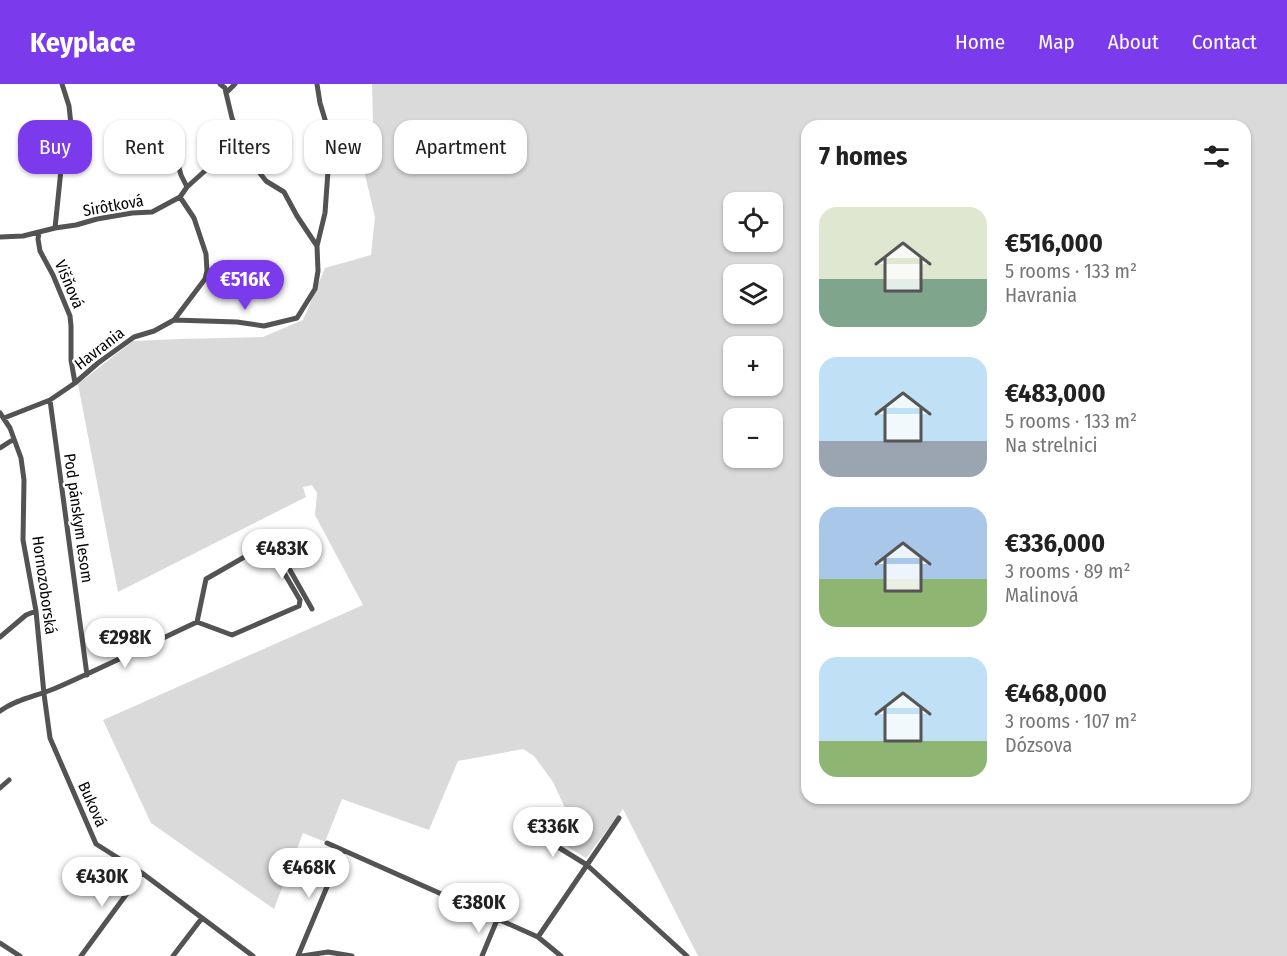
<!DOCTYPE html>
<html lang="en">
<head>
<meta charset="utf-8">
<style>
	:root { --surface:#fff; --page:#f6f6f6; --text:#222; --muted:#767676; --accent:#7c3aed }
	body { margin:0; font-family:"Fira Sans Condensed",sans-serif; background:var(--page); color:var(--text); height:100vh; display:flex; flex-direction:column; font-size:22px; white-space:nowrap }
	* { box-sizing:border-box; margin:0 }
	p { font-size:20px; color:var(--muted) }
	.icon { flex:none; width:33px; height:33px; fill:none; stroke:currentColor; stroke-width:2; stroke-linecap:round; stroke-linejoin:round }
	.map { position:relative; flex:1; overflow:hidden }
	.sheet { position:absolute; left:801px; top:36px; width:450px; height:684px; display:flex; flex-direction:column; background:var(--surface); border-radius:18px; box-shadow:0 2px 4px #0004 }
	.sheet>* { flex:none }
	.banner { position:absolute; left:18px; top:36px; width:570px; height:54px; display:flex; gap:12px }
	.tools { position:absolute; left:723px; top:108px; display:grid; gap:12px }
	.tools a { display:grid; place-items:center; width:60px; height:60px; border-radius:12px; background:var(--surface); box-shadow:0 2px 4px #0004; font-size:30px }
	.price { position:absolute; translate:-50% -51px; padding:0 14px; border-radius:21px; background:#fff; color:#222; font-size:20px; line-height:39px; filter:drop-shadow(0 2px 3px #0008) }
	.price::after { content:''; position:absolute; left:50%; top:36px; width:18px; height:14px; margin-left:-9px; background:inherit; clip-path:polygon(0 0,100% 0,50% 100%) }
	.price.selected { background:var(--accent); color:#fff }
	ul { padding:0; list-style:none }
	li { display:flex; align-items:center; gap:18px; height:150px; padding:0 18px }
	li span { display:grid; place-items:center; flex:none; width:168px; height:120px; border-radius:18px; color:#555 }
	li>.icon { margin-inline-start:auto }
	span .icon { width:72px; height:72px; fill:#fffc; stroke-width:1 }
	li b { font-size:26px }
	h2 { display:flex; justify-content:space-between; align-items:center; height:72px; padding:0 18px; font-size:26px }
	.pill { padding:0 21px; border-radius:18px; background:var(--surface); box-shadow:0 2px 4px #0004; font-size:21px; line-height:54px }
	.pill.selected { background:var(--accent); color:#fff }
	header { display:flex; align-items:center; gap:36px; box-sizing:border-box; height:84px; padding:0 30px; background:var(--accent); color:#fff }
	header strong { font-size:28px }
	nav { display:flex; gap:33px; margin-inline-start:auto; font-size:21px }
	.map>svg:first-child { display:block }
	.green { fill:#dadada; fill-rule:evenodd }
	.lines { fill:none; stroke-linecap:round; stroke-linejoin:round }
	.minor { stroke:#535353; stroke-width:5 }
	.labels { text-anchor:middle; stroke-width:4.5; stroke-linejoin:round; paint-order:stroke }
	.street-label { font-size:16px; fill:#000; stroke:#fff }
</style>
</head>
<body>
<header>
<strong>Keyplace</strong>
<nav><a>Home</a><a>Map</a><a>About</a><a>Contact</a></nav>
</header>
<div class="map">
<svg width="1287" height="872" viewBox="0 0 1287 872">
	<rect width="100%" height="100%" fill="#fff"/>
	<path class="green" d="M372,0H1287V872H698L623,725L586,774L571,765L559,756L566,726L553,698L534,672L523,665L458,677L429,746L342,715L325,758L303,749L274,825L151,739L103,636L363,521L315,431L317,409L312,401L303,403L306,413L118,508L78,300L133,257L180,255L263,253L303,236L325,184L371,171L375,133L363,82L374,78ZM807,42H1245V714H807ZM734,118H772V158H734ZM734,190H772V230H734ZM734,262H772V302H734ZM734,334H772V374H734Z"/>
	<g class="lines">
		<path class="minor" d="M220,0L225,4L226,9L232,34L238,48L259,88L266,97L284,108L297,132L317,162
			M226,9L235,0
			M176,73L181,91L187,103
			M55,144L62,76L71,41L69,22L62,0
			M39,149L38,155L40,167L53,191L70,232L71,242V276L75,299
			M0,153L23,152L55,144L76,141L97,135L132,129L152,128L180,113L187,103L207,85L246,63L250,60V54
			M174,236L205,195L207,187L206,170L194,134L180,113
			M50,316L87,591
			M0,329L10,344L21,374L24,396L23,456L36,527L44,610L50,654L96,760L142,789L253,872
			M4,334L50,316L75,299L98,279L134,253L154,247L174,236L237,238L264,242L297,234L315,205L318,187L317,162L325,129L328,87L331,73L330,52L320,19L317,0
			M0,364L14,355
			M273,456L312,525
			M0,553L26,531L36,527
			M0,627C16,615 38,612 56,604C104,583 150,560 197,538L232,551L299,522L300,516L270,465L262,463L206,495L197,538
			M0,704L9,696
			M532,747L587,781L687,872
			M327,759L538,853L561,872
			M538,853L619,734
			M0,859L20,872
			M81,872L142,789
			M173,872L202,834
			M298,872L342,767
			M302,872L328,868L352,872
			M482,872L497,836"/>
	</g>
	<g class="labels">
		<g class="street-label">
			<text transform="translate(113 121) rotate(-10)" y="6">Sirôtková</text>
			<text transform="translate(70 200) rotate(67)" y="6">Višňová</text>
			<text transform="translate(99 264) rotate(-38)" y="6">Havrania</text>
			<text transform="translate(79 434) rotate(82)" y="6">Pod pánskym lesom</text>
			<text transform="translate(45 501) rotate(82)" y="6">Hornozoborská</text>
			<text transform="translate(93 720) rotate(66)" y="6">Buková</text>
		</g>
	</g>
</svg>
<div class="tools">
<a><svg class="icon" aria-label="locate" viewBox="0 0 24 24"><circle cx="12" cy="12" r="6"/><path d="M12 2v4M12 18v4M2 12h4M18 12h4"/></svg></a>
<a><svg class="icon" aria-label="layers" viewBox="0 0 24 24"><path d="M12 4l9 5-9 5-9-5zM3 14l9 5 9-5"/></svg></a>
<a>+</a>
<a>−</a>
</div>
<b class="price selected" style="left:245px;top:227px">€516K</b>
<b class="price" style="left:282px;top:496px">€483K</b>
<b class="price" style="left:125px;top:585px">€298K</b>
<b class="price" style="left:553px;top:774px">€336K</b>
<b class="price" style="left:309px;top:815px">€468K</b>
<b class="price" style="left:102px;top:824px">€430K</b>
<b class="price" style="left:479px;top:850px">€380K</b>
<div class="banner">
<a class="pill selected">Buy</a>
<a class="pill">Rent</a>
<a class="pill">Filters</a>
<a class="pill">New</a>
<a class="pill">Apartment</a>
</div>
<section class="sheet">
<h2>7 homes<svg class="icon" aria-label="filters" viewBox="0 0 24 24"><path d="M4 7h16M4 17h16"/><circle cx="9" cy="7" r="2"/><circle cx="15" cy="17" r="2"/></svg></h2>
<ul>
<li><span style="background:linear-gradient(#dfe7d0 60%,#7fa58c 0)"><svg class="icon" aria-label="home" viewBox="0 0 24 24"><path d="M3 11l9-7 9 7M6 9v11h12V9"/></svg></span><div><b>€516,000</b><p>5 rooms · 133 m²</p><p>Havrania</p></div></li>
<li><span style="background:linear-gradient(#bfe0f5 70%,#9aa5b1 0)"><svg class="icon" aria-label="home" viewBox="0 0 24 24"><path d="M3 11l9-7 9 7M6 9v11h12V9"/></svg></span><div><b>€483,000</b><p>5 rooms · 133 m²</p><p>Na strelnici</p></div></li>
<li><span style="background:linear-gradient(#a9c7e8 60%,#8fb573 0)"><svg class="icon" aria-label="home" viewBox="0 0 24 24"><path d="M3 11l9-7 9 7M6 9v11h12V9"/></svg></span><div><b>€336,000</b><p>3 rooms · 89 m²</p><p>Malinová</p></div></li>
<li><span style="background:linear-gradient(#bfe0f5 70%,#8fb573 0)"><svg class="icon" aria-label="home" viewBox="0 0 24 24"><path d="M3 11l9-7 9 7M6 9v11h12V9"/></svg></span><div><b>€468,000</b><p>3 rooms · 107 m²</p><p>Dózsova</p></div></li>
</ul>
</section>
</div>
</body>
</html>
